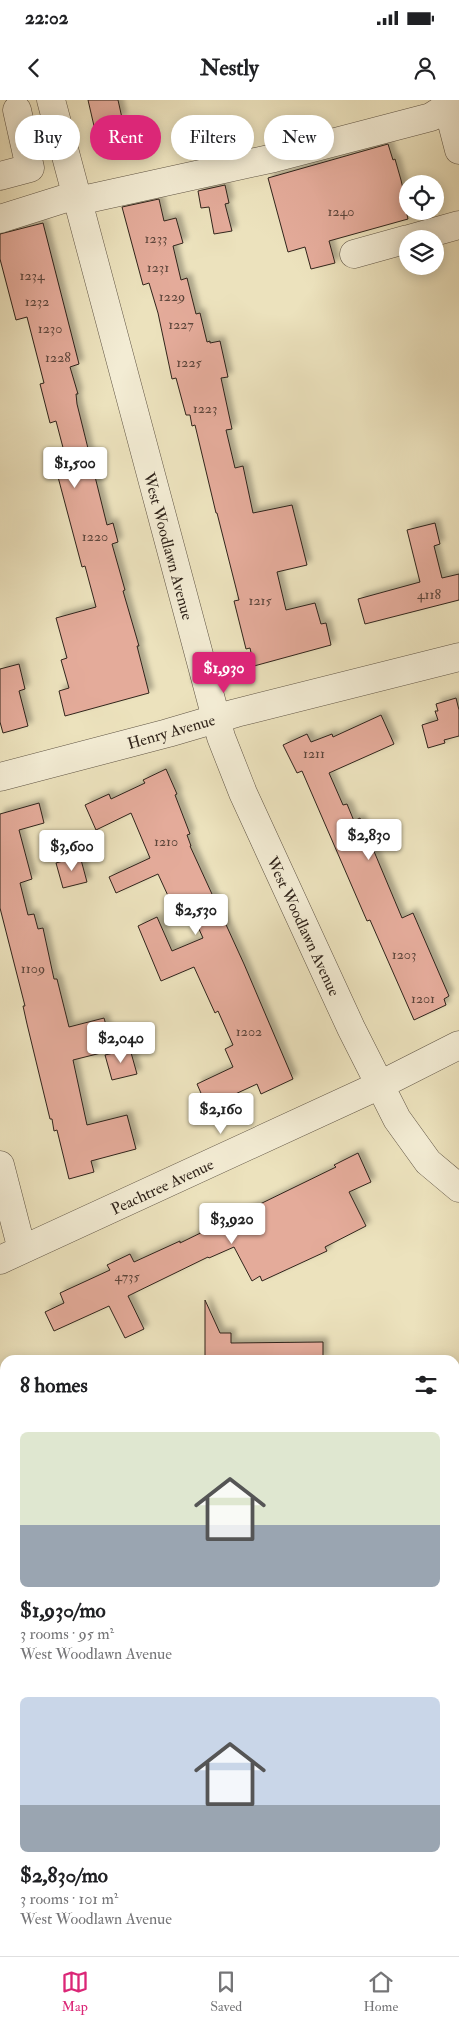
<!DOCTYPE html>
<html lang="en">
<head>
<meta charset="utf-8">
<style>
	:root { --surface:#fff; --page:#f6f6f6; --text:#202124; --muted:#757577; --line:#e0e0e0; --accent:#db2777 }
	body { margin:0; font-family:"IM FELL Double Pica",serif; background:var(--page); color:var(--text); height:100vh; display:flex; flex-direction:column; font-size:19px; white-space:nowrap }
	* { box-sizing:border-box; margin:0 }
	p { font-size:16px; color:var(--muted) }
	.icon { flex:none; width:28px; height:28px; fill:none; stroke:currentColor; stroke-width:2; stroke-linecap:round; stroke-linejoin:round }
	.map { position:relative; flex:1; overflow:hidden }
	.details { position:absolute; left:0px; top:1255px; width:460px; height:601px; display:flex; flex-direction:column; background:var(--surface); border-radius:15px 15px 0 0; box-shadow:0 2px 12px #0003 }
	.details>* { flex:none }
	.hud { position:absolute; left:15px; top:15px; width:430px; height:45px; display:flex; gap:10px }
	.buttons { position:absolute; left:399px; top:75px; display:grid; gap:10px }
	.buttons a { display:grid; place-items:center; width:45px; height:45px; border-radius:50%; background:var(--surface); box-shadow:0 2px 12px #0003; font-size:25px }
	.price { position:absolute; translate:-50% -42px; padding:0 11px; border-radius:5px; background:#fff; color:#222; font-size:16px; line-height:32px; filter:drop-shadow(0 1px 2px #0008) }
	.price::after { content:''; position:absolute; left:50%; top:30px; width:15px; height:11px; margin-left:-8px; background:inherit; clip-path:polygon(0 0,100% 0,50% 100%) }
	.price.selected { background:var(--accent); color:#fff }
	ul { padding:0; list-style:none }
	li { display:grid; align-content:center; gap:10px; height:265px; padding:0 20px }
	li span { display:grid; place-items:center; height:155px; border-radius:8px; color:#555 }
	li>.icon { margin-inline-start:auto }
	span .icon { width:90px; height:90px; fill:#fffc; stroke-width:1 }
	li b { font-size:21px }
	h2 { display:flex; justify-content:space-between; align-items:center; height:60px; padding:0 20px; font-size:21px }
	.tag { padding:0 18px; border-radius:22px; background:var(--surface); box-shadow:0 2px 12px #0003; font-size:18px; line-height:45px }
	.tag.selected { background:var(--accent); color:#fff }
	.status { display:flex; justify-content:space-between; align-items:center; height:35px; padding:0 25px; background:var(--surface); direction:ltr }
	.status svg { height:14px; fill:currentColor }
	header { display:flex; justify-content:space-between; align-items:center; height:65px; padding:0 20px; background:var(--surface); font-size:22px; font-weight:700 }
	.tab-bar { display:flex; justify-content:space-around; align-items:center; height:70px; border-top:1px solid var(--line); background:var(--surface); font-size:14px; color:var(--muted) }
	.tab-bar a { display:grid; justify-items:center; gap:2px }
	.tab-bar .selected { color:var(--accent) }
	.map>svg:first-child { display:block }
	.building { fill:#e4ab9a; stroke:#30241b; filter:url(#shadow) }
	.lines { fill:none; stroke-linecap:round; stroke-linejoin:round }
	.minor-casing { stroke:#5f5444; stroke-width:29 }
	.minor { stroke:#f3ecd4; stroke-width:28 }
	.labels { text-anchor:middle; stroke-width:5; stroke-linejoin:round; paint-order:stroke }
	.number-label { font-size:14px; fill:#5d463b }
	.street-label { font-size:16px; fill:#30241b; stroke:#f3ecd4 }
</style>
</head>
<body>
<div class="status"><b>22:02</b><svg viewBox="0 0 49 12"><path d="M0 12V9h3v3zM5 12V6h3v6zM10 12V3h3v9zM15 12V0h3v12zM26 1h20v11H26zM47 4h2v5h-2z"/></svg></div>
<header><svg class="icon" aria-label="back" viewBox="0 0 24 24"><path d="M15 5l-7 7 7 7"/></svg>Nestly<svg class="icon" aria-label="person" viewBox="0 0 24 24"><circle cx="12" cy="8" r="4"/><path d="M4 21q1-7 8-7t8 7"/></svg></header>
<div class="map">
<svg width="459" height="1856" viewBox="0 0 459 1856">
	<defs>
		<filter id="shadow"><feDropShadow dx="4.5" dy="-4.5" stdDeviation="2.5" flood-color="#0004"/></filter>
	</defs>
	<rect width="100%" height="100%" fill="#ece2bd"/>
	<filter id="stains"><feTurbulence type="fractalNoise" baseFrequency=".004" numOctaves="4"/><feColorMatrix values="0 0 0 0 .2 0 0 0 0 .09 0 0 0 0 .02 0 0 0 .5 -.17"/></filter>
	<radialGradient id="worn" r=".72"><stop offset=".6" stop-color="#630" stop-opacity="0"/><stop offset="1" stop-color="#630" stop-opacity=".3"/></radialGradient>
	<path class="building" d="M88,0H118L122,18L94,26Z
		M388,44L393,60L395,59L401,80L406,102H404L408,119L329,141L335,163L311,169L305,147L288,152L268,78Z
		M225,85L229,103L225,104L232,131L214,134L209,107L201,108L198,91Z
		M159,99L164,121L176,118L183,143L173,146L181,180L187,178L196,214L200,213L207,242L210,241V243L220,241L228,277L221,278L232,329L226,330L235,368L243,366L253,413L292,405L307,465L277,472L286,510L315,503L321,524L326,523L331,545L254,566L250,548L246,549L234,501L239,500L217,413H216L195,325L192,326L190,315H186L176,278L172,279L158,213L149,183L143,185L122,107Z
		M43,123L79,264L70,267L78,294H76L77,304L107,425L113,423L118,442L112,444L125,490L123,491L139,546H137L149,593L65,616L59,591L69,588L61,560L67,558L56,518L96,507L85,466L82,467L54,362L66,359L56,321L50,323L40,284L44,283L27,217L16,220L0,159V134Z
		M435,423L440,444L434,446L442,478L459,474V500L365,524L358,499L420,482L407,430Z
		M19,564L25,589L19,591L28,626L3,633L0,622V569Z
		M456,598L459,610V636L444,640L445,643L428,648L422,625L438,620L435,611H438L436,604Z
		M381,615L394,644L329,673L343,705L347,704L354,721L360,718L402,818L413,813L449,896L444,899L446,905L414,920L370,820L367,821L302,671L297,673L283,645L307,634L311,642L332,634L333,637Z
		M166,669L177,694L175,695L190,734L187,735L191,746H190L244,864L293,979L261,994L257,984L207,1007L197,984L233,967L225,949L233,945L218,911L215,913L194,867L161,881L138,826L157,817L172,851L203,838L188,805L175,811L158,774L116,793L109,777L150,758L131,713L96,730L85,705L109,694L111,699L145,683L143,680Z
		M39,703L44,723L19,730L32,779L20,783L28,815L34,814L38,829L43,828L54,879H57L69,927L104,918L113,950L73,960L87,1025L127,1015L136,1049L91,1061L94,1072L69,1079L57,1030L54,1031L52,1019H50L27,924L23,906H25L0,808V714Z
		M80,756L87,782L63,788L56,763Z
		M130,949L137,974L112,980L105,955Z
		M358,1053L371,1082L349,1092L366,1126L325,1147L327,1151L262,1181L260,1176L252,1181L234,1147L209,1158L208,1157L128,1196L144,1229L125,1238L109,1206L54,1231L45,1212L64,1203L60,1193L110,1170L107,1165L130,1154L134,1162L180,1141V1143L336,1067L334,1065Z
		M205,1200L220,1233H231V1243L323,1242V1260L205,1259Z"/>
	<g class="lines">
		<defs>
			<path id="minor" d="M51,0L221,637L243,693L351,928L397,1019L428,1062L459,1088
				M446,0L459,50
				M0,76L30,68L17,10
				M78,101L274,58L431,17L448,6L459,3
				M0,119L76,95
				M409,139L459,125
				M354,154L408,139
				M0,677L168,633L236,613L459,557
				M0,1065L22,1150
				M0,1160L380,985L459,945
				M0,1368H5
				M455,1371H459"/>
		</defs>
		<use href="#minor" class="minor-casing"/>
		<use href="#minor" class="minor"/>
	</g>
	<g class="labels">
		<g class="number-label">
			<text x="341" y="116">1240</text>
			<text x="156" y="143">1233</text>
			<text x="158" y="172">1231</text>
			<text x="32" y="180">1234</text>
			<text x="172" y="201">1229</text>
			<text x="37" y="206">1232</text>
			<text x="181" y="229">1227</text>
			<text x="50" y="233">1230</text>
			<text x="58" y="262">1228</text>
			<text x="189" y="267">1225</text>
			<text x="205" y="313">1223</text>
			<text x="95" y="441">1220</text>
			<text x="429" y="499">4118</text>
			<text x="260" y="505">1215</text>
			<text x="314" y="658">1211</text>
			<text x="166" y="746">1210</text>
			<text x="404" y="859">1203</text>
			<text x="33" y="873">1109</text>
			<text x="423" y="903">1201</text>
			<text x="249" y="936">1202</text>
			<text x="127" y="1181">4735</text>
		</g>
		<g class="street-label">
			<text transform="translate(169 446) rotate(75)" y="6">West Woodlawn Avenue</text>
			<text transform="translate(171 631) rotate(-16)" y="6">Henry Avenue</text>
			<text transform="translate(304 826) rotate(65)" y="6">West Woodlawn Avenue</text>
			<text transform="translate(162 1086) rotate(-25)" y="6">Peachtree Avenue</text>
		</g>
	</g>
	<rect width="100%" height="100%" filter="url(#stains)"/>
	<rect width="100%" height="100%" fill="url(#worn)"/>
</svg>
<div class="buttons">
<a><svg class="icon" aria-label="locate" viewBox="0 0 24 24"><circle cx="12" cy="12" r="6"/><path d="M12 2v4M12 18v4M2 12h4M18 12h4"/></svg></a>
<a><svg class="icon" aria-label="layers" viewBox="0 0 24 24"><path d="M12 4l9 5-9 5-9-5zM3 14l9 5 9-5"/></svg></a>
</div>
<b class="price" style="left:75px;top:389px">$1,500</b>
<b class="price selected" style="left:224px;top:594px">$1,930</b>
<b class="price" style="left:369px;top:761px">$2,830</b>
<b class="price" style="left:72px;top:772px">$3,600</b>
<b class="price" style="left:196px;top:836px">$2,530</b>
<b class="price" style="left:121px;top:964px">$2,040</b>
<b class="price" style="left:221px;top:1035px">$2,160</b>
<b class="price" style="left:232px;top:1145px">$3,920</b>
<div class="hud">
<a class="tag">Buy</a>
<a class="tag selected">Rent</a>
<a class="tag">Filters</a>
<a class="tag">New</a>
</div>
<section class="details">
<h2>8 homes<svg class="icon" aria-label="filters" viewBox="0 0 24 24"><path d="M4 7h16M4 17h16"/><circle cx="9" cy="7" r="2"/><circle cx="15" cy="17" r="2"/></svg></h2>
<ul>
<li><span style="background:linear-gradient(#dfe7d0 60%,#9aa5b1 0)"><svg class="icon" aria-label="home" viewBox="0 0 24 24"><path d="M3 11l9-7 9 7M6 9v11h12V9"/></svg></span><div><b>$1,930/mo</b><p>3 rooms · 95 m²</p><p>West Woodlawn Avenue</p></div></li>
<li><span style="background:linear-gradient(#c9d6e8 70%,#9aa5b1 0)"><svg class="icon" aria-label="home" viewBox="0 0 24 24"><path d="M3 11l9-7 9 7M6 9v11h12V9"/></svg></span><div><b>$2,830/mo</b><p>3 rooms · 101 m²</p><p>West Woodlawn Avenue</p></div></li>
</ul>
</section>
</div>
<nav class="tab-bar">
<a class="selected"><svg class="icon" aria-label="map" viewBox="0 0 24 24"><path d="M3 6l6-2 6 2 6-2v14l-6 2-6-2-6 2zM9 4v14M15 6v14"/></svg>Map</a>
<a><svg class="icon" aria-label="saved" viewBox="0 0 24 24"><path d="M7 4h10v16l-5-4-5 4z"/></svg>Saved</a>
<a><svg class="icon" aria-label="home" viewBox="0 0 24 24"><path d="M3 11l9-7 9 7M6 9v11h12V9"/></svg>Home</a>
</nav>
</body>
</html>
